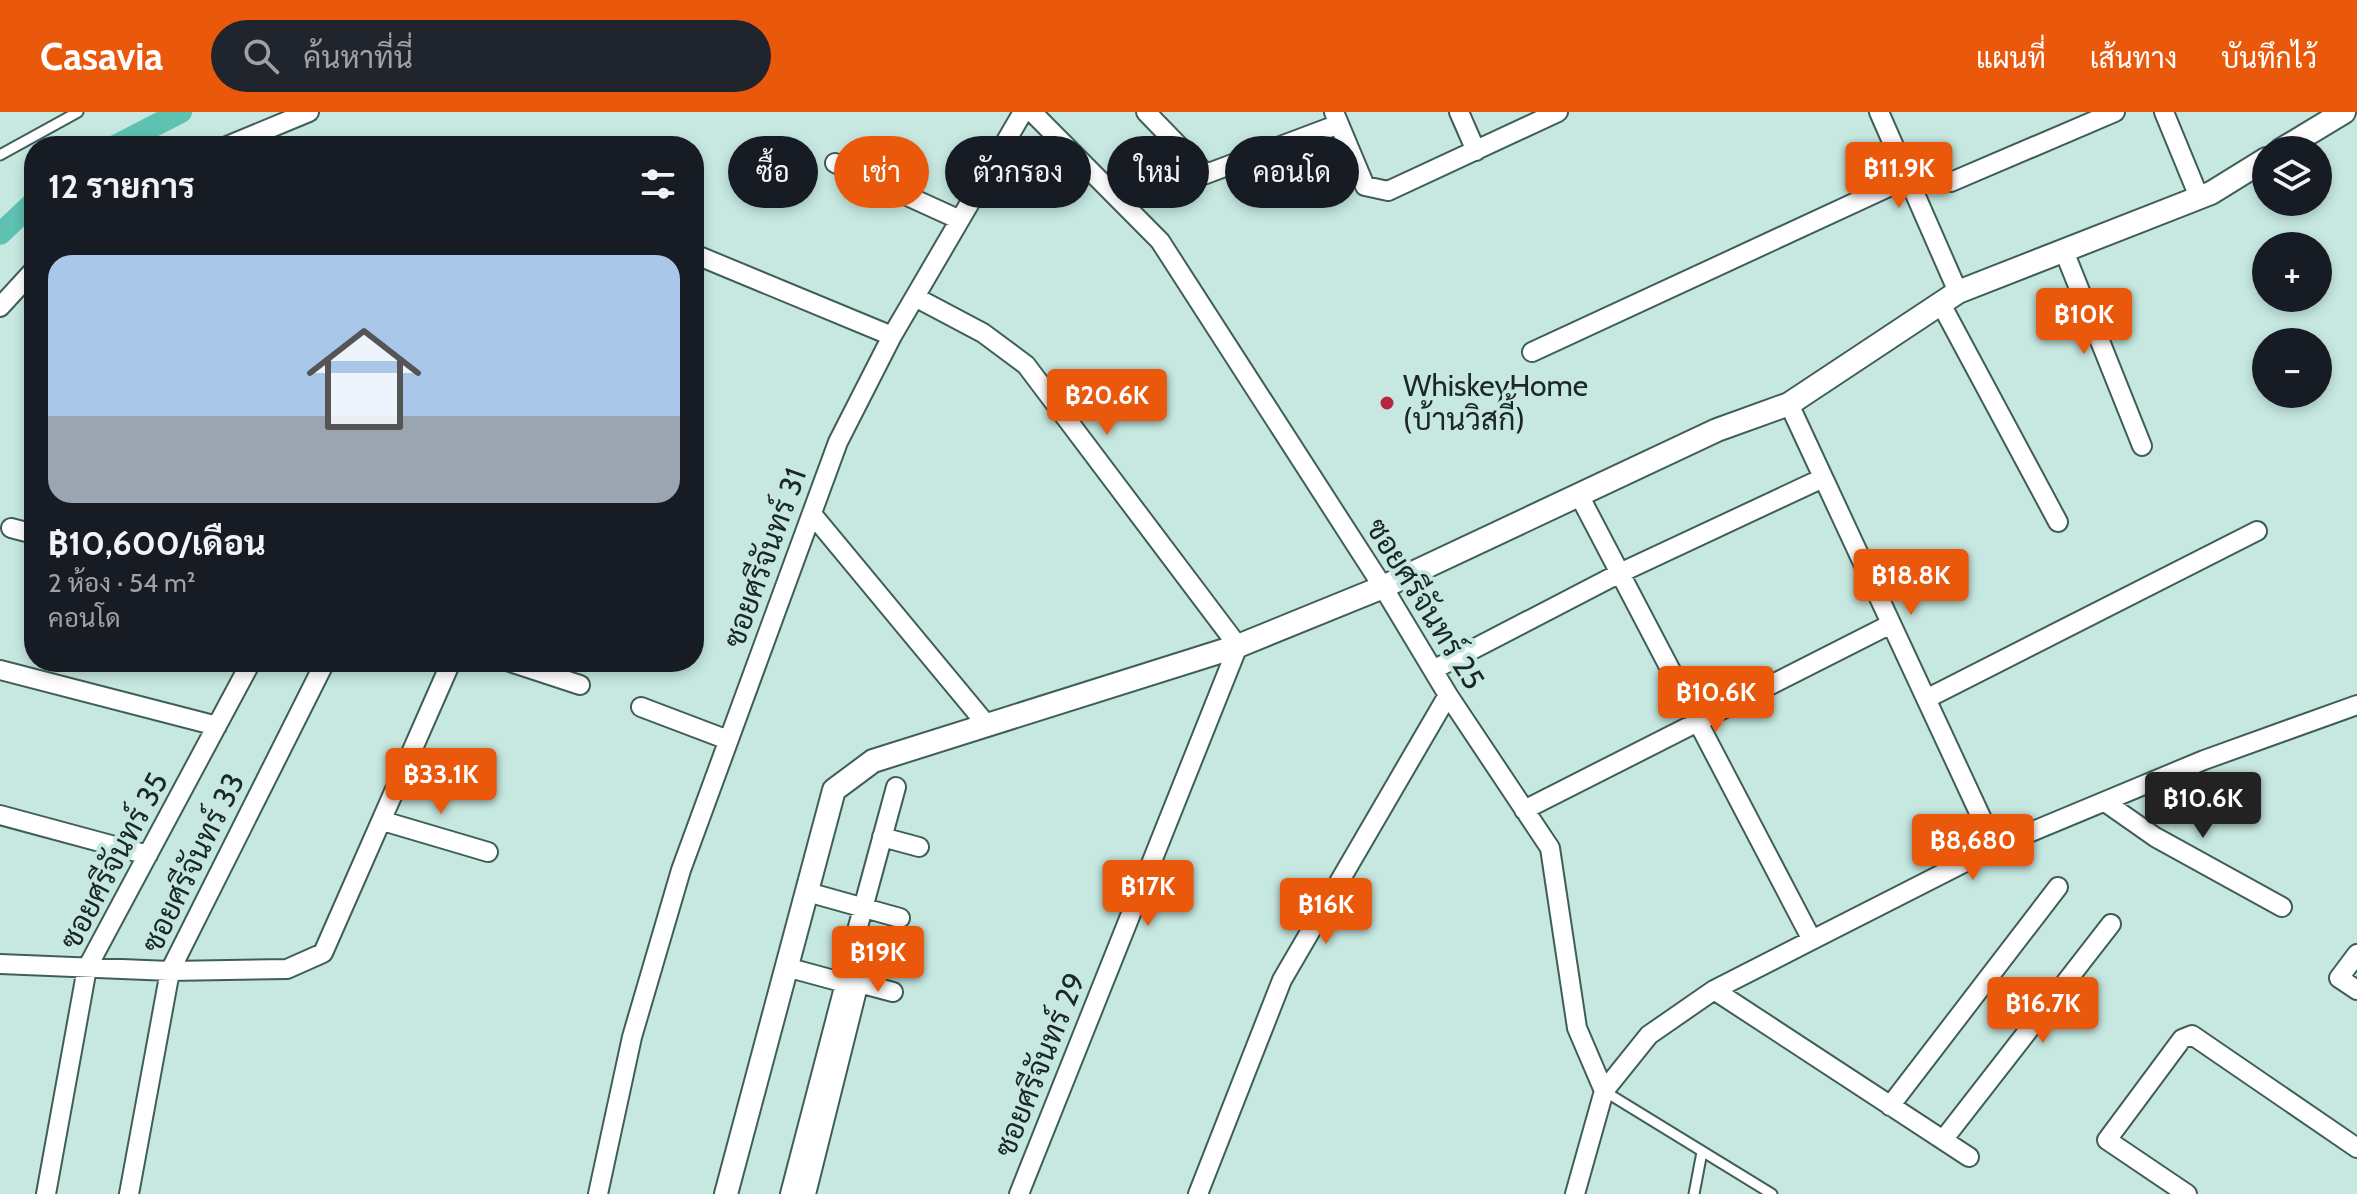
<!DOCTYPE html>
<html lang="th">
<head>
<meta charset="utf-8">
<style>
	:root { --surface:#171b24; --page:#20242c; --text:#f1f3f6; --muted:#9ea1a6; --line:#363941; --accent:#ea580c }
	body { margin:0; font-family:Cabin,Sarabun,sans-serif; background:var(--page); color:var(--text); height:100vh; display:flex; flex-direction:column; font-size:30px; white-space:nowrap }
	* { box-sizing:border-box; margin:0 }
	p { font-size:26px; color:var(--muted) }
	.icon { flex:none; width:44px; height:44px; fill:none; stroke:currentColor; stroke-width:2; stroke-linecap:round; stroke-linejoin:round }
	.map { position:relative; flex:1; overflow:hidden }
	.panel { position:absolute; left:24px; top:24px; width:680px; height:536px; display:flex; flex-direction:column; background:var(--surface); border-radius:32px; box-shadow:0 4px 12px #0003 }
	.panel>* { flex:none }
	.guide { position:absolute; left:728px; top:24px; width:760px; height:72px; display:flex; gap:16px }
	.buttons { position:absolute; left:2252px; top:24px; display:grid; gap:16px }
	.buttons a { display:grid; place-items:center; width:80px; height:80px; border-radius:50%; background:var(--surface); box-shadow:0 4px 12px #0003; font-size:40px }
	.price { position:absolute; translate:-50% -68px; padding:0 18px; border-radius:8px; background:var(--accent); color:#fff; font-size:26px; line-height:52px; filter:drop-shadow(0 2px 4px #0008) }
	.price::after { content:''; position:absolute; left:50%; top:48px; width:24px; height:18px; margin-left:-12px; background:inherit; clip-path:polygon(0 0,100% 0,50% 100%) }
	.price.active { background:#222; color:#fff }
	ul { padding:0; list-style:none }
	li { display:grid; align-content:center; gap:16px; height:424px; padding:0 24px }
	li+li { border-top:2px solid var(--line) }
	li span { display:grid; place-items:center; height:248px; border-radius:24px; color:#555 }
	li>.icon { margin-inline-start:auto }
	span .icon { width:144px; height:144px; fill:#fffc; stroke-width:1 }
	li b { font-size:34px }
	h2 { display:flex; justify-content:space-between; align-items:center; height:96px; padding:0 24px; font-size:34px }
	.tag { padding:0 28px; border-radius:36px; background:var(--surface); box-shadow:0 4px 12px #0003; font-size:28px; line-height:72px }
	.tag.active { background:var(--accent); color:#fff }
	header { display:flex; align-items:center; gap:48px; box-sizing:border-box; height:112px; padding:0 40px; background:var(--accent); color:#fff }
	header strong { font-size:38px }
	nav { display:flex; gap:44px; margin-inline-start:auto; font-size:28px }
	.search { width:560px; height:72px; background:var(--page); display:flex; align-items:center; gap:20px; box-sizing:border-box; padding:0 28px; border-radius:44px; color:var(--muted); font-size:30px }
	.map>svg:first-child { display:block }
	.lines { fill:none; stroke-linecap:round; stroke-linejoin:round }
	.canal { stroke:#5dc2b1; stroke-width:22 }
	.service-casing { stroke:#405e58; stroke-width:13 }
	.minor-casing { stroke:#405e58; stroke-width:22 }
	.tertiary-casing { stroke:#405e58; stroke-width:26 }
	.service { stroke:#fff; stroke-width:9 }
	.minor { stroke:#fff; stroke-width:18 }
	.tertiary { stroke:#fff; stroke-width:22 }
	.poi-dot { fill:#b72641; stroke:#c6e8e1; stroke-width:3 }
	.labels { text-anchor:middle; stroke-width:8; stroke-linejoin:round; paint-order:stroke }
	.poi-label { font-size:30px; fill:#1a2724; stroke:#c6e8e1; text-anchor:start }
	.street-label { font-size:30px; fill:#1a2724; stroke:#c6e8e1 }
</style>
</head>
<body>
<header>
<strong>Casavia</strong>
<div class="search"><svg class="icon" aria-label="search" viewBox="0 0 24 24"><circle cx="10" cy="10" r="6"/><path d="M15 15l6 6"/></svg>ค้นหาที่นี่</div>
<nav><a>แผนที่</a><a>เส้นทาง</a><a>บันทึกไว้</a></nav>
</header>
<div class="map">
<svg width="2357" height="1082" viewBox="0 0 2357 1082">
	<rect width="100%" height="100%" fill="#c6e8e1"/>
	<g class="lines">
		<path class="canal" d="M115,34L181,0
			M0,122L34,90"/>
		<defs>
			<path id="service" d="M0,43L78,0
				M1604,979L1772,1082
				M1694,1082L1702,1040"/>
			<path id="minor" d="M1032,0L1160,129L1383,475L1448,583L1550,736L1577,916L1604,979L1575,1082
				M1146,0L1206,62L1339,12
				M1334,0L1365,74L1388,79L1558,0
				M1459,0L1476,39
				M1879,0L1958,180
				M2164,0L2199,85
				M227,34L309,0
				M835,51L960,108
				M1951,70L2115,0
				M2064,139L2142,334
				M694,142L892,224
				M915,185L983,221L1026,253L1238,534L1019,1082
				M1941,192L2058,410
				M0,195L34,158
				M1532,240L1908,66
				M1789,292L1995,735
				M1579,383L1812,828
				M812,402L987,613
				M11,416L34,422
				M510,550L580,573
				M0,558L217,614
				M1433,558L1620,461L1823,366
				M1926,587L2257,419
				M641,595L728,628
				M2105,690L2155,725L2282,795
				M1524,698L1891,512
				M0,703L148,743
				M383,709L488,740
				M882,725L919,735
				M818,783L900,806
				M2357,842L2339,866L2357,878
				M0,852L170,859L287,857L323,841L451,550
				M797,858L845,871
				M859,871L893,880
				M1714,878L1969,1045
				M1604,979L1649,923L1714,878L1812,828L1995,735L2204,648L2357,593
				M1890,994L2058,775
				M1943,1028L2111,812
				M46,1082L87,856L251,550
				M129,1082L170,859L325,550
				M598,1082L632,925L681,758L838,330L892,224L1023,0
				M790,1082L854,837
				M806,1082L870,826L856,822L896,675
				M1198,1082L1282,868L1448,583
				M2187,1082L2107,1028L2182,927L2192,923L2357,1036"/>
			<path id="tertiary" d="M2281,38L2344,0
				M726,1082L834,678L873,649L1238,534L1383,475L1717,318L1789,292L1958,180L2211,81L2266,47"/>
		</defs>
		<use href="#service" class="service-casing"/>
		<use href="#minor" class="minor-casing"/>
		<use href="#tertiary" class="tertiary-casing"/>
		<use href="#service" class="service"/>
		<use href="#minor" class="minor"/>
		<use href="#tertiary" class="tertiary"/>
	</g>
	<circle class="poi-dot" cx="1387" cy="291" r="8"/>
	<g class="labels">
		<g class="poi-label">
			<text x="1403" y="284">WhiskeyHome<tspan x="1403" dy="34">(บ้านวิสกี้)</tspan></text>
		</g>
		<g class="street-label">
			<text transform="translate(765 446) rotate(-70)" y="10">ซอยศรีจันทร์ 31</text>
			<text transform="translate(1425 492) rotate(58)" y="10">ซอยศรีจันทร์ 25</text>
			<text transform="translate(114 749) rotate(-62)" y="10">ซอยศรีจันทร์ 35</text>
			<text transform="translate(193 751) rotate(-64)" y="10">ซอยศรีจันทร์ 33</text>
			<text transform="translate(1040 953) rotate(-68)" y="10">ซอยศรีจันทร์ 29</text>
		</g>
	</g>
</svg>
<div class="buttons">
<a><svg class="icon" aria-label="layers" viewBox="0 0 24 24"><path d="M12 4l9 5-9 5-9-5zM3 14l9 5 9-5"/></svg></a>
<a>+</a>
<a>−</a>
</div>
<b class="price" style="left:1899px;top:98px">฿11.9K</b>
<b class="price" style="left:2084px;top:244px">฿10K</b>
<b class="price" style="left:1107px;top:325px">฿20.6K</b>
<b class="price" style="left:1911px;top:505px">฿18.8K</b>
<b class="price" style="left:1716px;top:622px">฿10.6K</b>
<b class="price" style="left:441px;top:704px">฿33.1K</b>
<b class="price active" style="left:2203px;top:728px">฿10.6K</b>
<b class="price" style="left:1973px;top:770px">฿8,680</b>
<b class="price" style="left:1148px;top:816px">฿17K</b>
<b class="price" style="left:1326px;top:834px">฿16K</b>
<b class="price" style="left:878px;top:882px">฿19K</b>
<b class="price" style="left:2043px;top:933px">฿16.7K</b>
<div class="guide">
<a class="tag">ซื้อ</a>
<a class="tag active">เช่า</a>
<a class="tag">ตัวกรอง</a>
<a class="tag">ใหม่</a>
<a class="tag">คอนโด</a>
</div>
<section class="panel">
<h2>12 รายการ<svg class="icon" aria-label="filters" viewBox="0 0 24 24"><path d="M4 7h16M4 17h16"/><circle cx="9" cy="7" r="2"/><circle cx="15" cy="17" r="2"/></svg></h2>
<ul>
<li><span style="background:linear-gradient(#a9c7e8 65%,#9aa5b1 0)"><svg class="icon" aria-label="home" viewBox="0 0 24 24"><path d="M3 11l9-7 9 7M6 9v11h12V9"/></svg></span><div><b>฿10,600/เดือน</b><p>2 ห้อง · 54 m²</p><p>คอนโด</p></div></li>
</ul>
</section>
</div>
</body>
</html>
